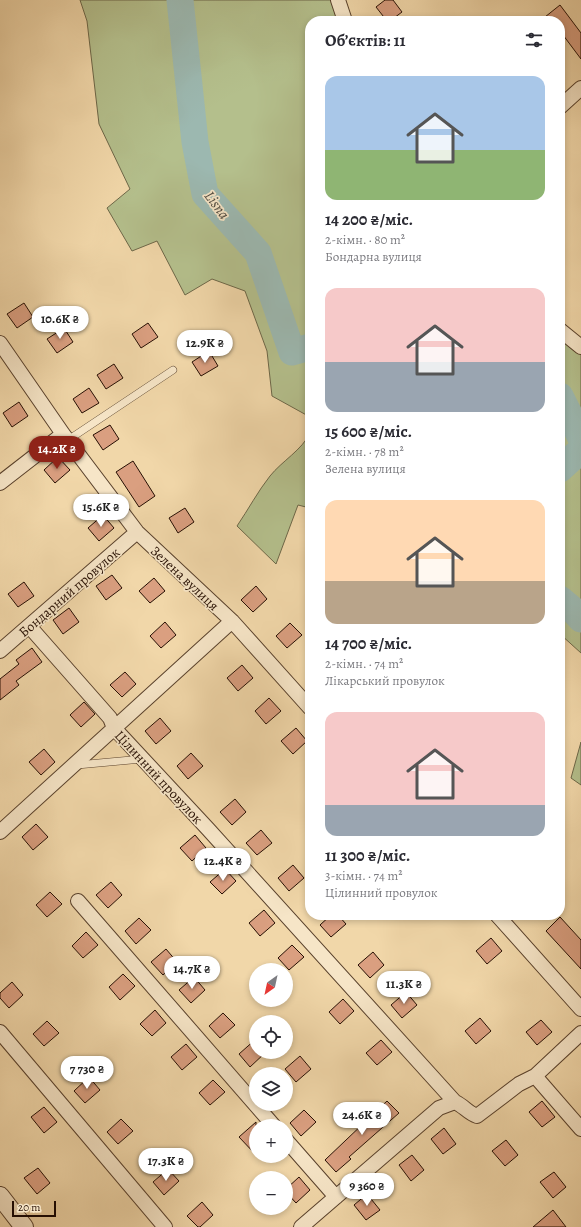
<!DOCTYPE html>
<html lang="uk">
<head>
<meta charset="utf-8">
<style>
	:root { --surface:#fff; --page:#f7f7f7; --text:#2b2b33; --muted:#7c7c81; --accent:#8f2418 }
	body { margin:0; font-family:Alegreya,serif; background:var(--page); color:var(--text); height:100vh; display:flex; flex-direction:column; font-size:15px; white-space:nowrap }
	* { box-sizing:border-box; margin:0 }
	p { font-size:13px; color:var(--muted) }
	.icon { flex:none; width:22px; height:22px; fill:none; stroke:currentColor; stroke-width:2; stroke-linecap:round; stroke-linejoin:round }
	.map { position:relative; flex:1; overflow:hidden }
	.panel { position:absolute; left:305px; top:16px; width:260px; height:904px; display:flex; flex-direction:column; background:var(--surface); border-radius:16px; box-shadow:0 2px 6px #0003 }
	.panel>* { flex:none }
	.needle { width:26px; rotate:213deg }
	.tools { position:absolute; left:249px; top:963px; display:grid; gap:8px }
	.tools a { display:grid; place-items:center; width:44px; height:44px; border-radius:50%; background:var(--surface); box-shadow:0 2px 6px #0003; font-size:20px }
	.scale { position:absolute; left:12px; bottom:10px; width:44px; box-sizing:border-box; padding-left:4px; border:2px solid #260f03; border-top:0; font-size:11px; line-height:14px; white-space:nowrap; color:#260f03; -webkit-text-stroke:3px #f6e5c7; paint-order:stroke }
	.price { position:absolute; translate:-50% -34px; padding:0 9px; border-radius:14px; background:#fff; color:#222; font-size:13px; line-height:26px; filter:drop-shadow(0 1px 2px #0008) }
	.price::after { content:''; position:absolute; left:50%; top:24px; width:12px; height:9px; margin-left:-6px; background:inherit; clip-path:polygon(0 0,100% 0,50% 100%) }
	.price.active { background:var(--accent); color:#fff }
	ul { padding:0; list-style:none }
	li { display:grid; align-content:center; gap:8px; height:212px; padding:0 20px }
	li span { display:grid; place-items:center; height:124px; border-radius:12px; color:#555 }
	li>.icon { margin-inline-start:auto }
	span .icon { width:72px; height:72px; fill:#fffc; stroke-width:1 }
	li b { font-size:17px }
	h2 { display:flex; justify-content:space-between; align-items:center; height:48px; padding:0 20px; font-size:17px }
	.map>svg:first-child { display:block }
	.green { fill:#b4bf8c; stroke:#6d6748 }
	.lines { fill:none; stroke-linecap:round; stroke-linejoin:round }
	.river { stroke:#9cb8b0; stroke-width:27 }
	.building { fill:#da9f80; stroke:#260f03 }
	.service-casing { stroke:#59412c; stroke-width:8 }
	.minor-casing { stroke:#59412c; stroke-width:16 }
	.tertiary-casing { stroke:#59412c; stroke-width:20 }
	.service { stroke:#f6e5c7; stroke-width:7 }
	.minor { stroke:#f6e5c7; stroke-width:14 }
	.tertiary { stroke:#f6e5c7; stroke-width:18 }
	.labels { text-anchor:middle; stroke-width:3.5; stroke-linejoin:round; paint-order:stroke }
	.street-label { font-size:14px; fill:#260f03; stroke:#f6e5c7 }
	.water-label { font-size:15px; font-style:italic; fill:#4f4a40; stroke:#f6e5c7 }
</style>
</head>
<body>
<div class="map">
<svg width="581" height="1227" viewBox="0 0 581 1227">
	<rect width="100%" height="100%" fill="#f1d7a9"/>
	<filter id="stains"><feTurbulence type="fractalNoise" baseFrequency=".005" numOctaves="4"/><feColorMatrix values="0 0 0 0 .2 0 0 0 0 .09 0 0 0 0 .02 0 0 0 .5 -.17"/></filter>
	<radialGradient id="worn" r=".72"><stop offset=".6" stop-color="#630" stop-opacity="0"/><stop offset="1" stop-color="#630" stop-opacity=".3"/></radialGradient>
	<path class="green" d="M80,0H338L345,21H310V417L272,396L267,351L245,291L212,279L185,295L157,241L132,251L107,208L130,189L99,124L87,21Z
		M560,330L581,347V653L560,634Z
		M310,433V508L298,505L276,564L237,526C248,510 258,491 270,476C282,461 302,450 310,433Z
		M581,742V785L571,778Z"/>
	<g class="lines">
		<path class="river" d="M180,0L195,142L205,194L258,253L292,352L310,347
			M560,396L581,438
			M560,469L581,450
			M560,599L573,610L581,619"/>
	</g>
	<path class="building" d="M385,0H393L402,12L390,21H387L376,7Z
		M560,5L581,33V59L560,31V21H540Z
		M24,303L33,317L17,328L7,314Z
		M148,323L158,337L141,348L132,334Z
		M64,328L73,342L57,353L47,339Z
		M209,351L218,366L201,376L192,362Z
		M114,364L123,378L106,389L97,375Z
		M89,388L99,403L82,413L73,399Z
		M19,402L28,416L12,427L3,413Z
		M110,425L119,439L103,450L93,435Z
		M58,457L70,470L55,483L44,470Z
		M133,461L155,496L139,507L116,472Z
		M185,508L194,522L178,533L169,518Z
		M103,515L114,528L99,541L88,528Z
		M112,575L122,588L106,600L96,586Z
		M154,578L165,591L150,603L139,591Z
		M24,582L34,596L18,607L8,594Z
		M256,586L267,599L253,612L241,600Z
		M69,608L79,622L63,634L53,620Z
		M165,622L176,635L161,648L150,636Z
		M290,623L302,635L287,648L276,636Z
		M32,648L42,662L16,681L19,685L0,700V679L19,664L16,660Z
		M242,665L253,678L238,691L227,678Z
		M125,672L136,684L122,697L110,685Z
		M269,698L281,711L266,724L255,711Z
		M84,702L95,714L81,727L70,715Z
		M160,718L171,731L156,744L145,731Z
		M296,728L307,741L293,754L281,741Z
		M44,749L55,762L41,775L29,762Z
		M191,753L203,766L188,779L177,766Z
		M235,799L246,812L232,825L220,812Z
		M36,824L48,837L33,850L22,837Z
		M261,830L272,843L257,855L246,843Z
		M195,835L206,848L192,861L180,848Z
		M293,865L304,878L289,891L278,878Z
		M225,869L236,881L222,894L210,882Z
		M111,882L122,895L108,908L96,895Z
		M50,892L62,904L47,917L36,905Z
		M264,910L275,923L260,936L249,923Z
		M331,915H338L346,924L331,937L320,925Z
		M560,917L581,940V969L546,931Z
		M139,918L151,930L136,944L125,931Z
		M86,932L98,945L83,958L72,946Z
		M491,938L502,951L487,964L476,951Z
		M292,945L304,957L289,970L278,958Z
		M166,949L177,962L163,975L151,962Z
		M373,952L384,965L370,978L358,965Z
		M123,974L135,986L120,1000L109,987Z
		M194,977L205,990L191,1003L179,990Z
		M12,982L23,995L9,1008L0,998V993Z
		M406,992L417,1005L402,1018L391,1005Z
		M343,999L354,1011L340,1024L329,1012Z
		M155,1010L166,1023L152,1036L140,1024Z
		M223,1013L235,1025L220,1038L209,1026Z
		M480,1018L491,1031L476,1044L465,1031Z
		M541,1020L552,1032L537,1045L526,1032Z
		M47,1021L59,1033L44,1046L33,1034Z
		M256,1039V1052H266L250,1067L239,1054Z
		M381,1040L392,1052L377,1065L366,1053Z
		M186,1044L197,1057L182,1070L171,1057Z
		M300,1056L311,1069L296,1082L285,1069Z
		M89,1077L100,1090L85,1103L74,1091Z
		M213,1080L225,1092L210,1105L199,1093Z
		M387,1101L399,1113L349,1157L351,1159L336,1172L325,1160Z
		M542,1101L555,1117L542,1127L529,1112Z
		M44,1107L57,1122L44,1133L31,1117Z
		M304,1110L316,1122L301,1136L290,1123Z
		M121,1119L133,1131L118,1144L107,1132Z
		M256,1122V1155L239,1137Z
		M444,1128L456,1144L443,1154L431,1139Z
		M506,1140L518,1155L505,1166L492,1151Z
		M412,1155L424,1170L411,1181L399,1165Z
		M38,1168L50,1183L37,1194L24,1178Z
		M168,1169L179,1181L164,1195L153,1182Z
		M554,1172L566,1187L553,1198L540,1182Z
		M299,1177L310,1190L296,1203L286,1192V1189Z
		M367,1194L380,1210L366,1220L354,1205Z
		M202,1202L213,1215L200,1227H198L187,1216Z
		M553,1210L566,1227H533Z"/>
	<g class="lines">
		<defs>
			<path id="service" d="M68,440L173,370
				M77,765L142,759"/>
			<path id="minor" d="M338,0L345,21
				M560,107L581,88
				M560,330L581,347
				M0,343L63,434L137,532L232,621L310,708
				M0,483L63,434
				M29,626L110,718L114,728L208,829L455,1102
				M0,651L137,532
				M0,832L232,621
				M78,901L274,1126
				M497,915L581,1009
				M0,1032L165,1227
				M535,1076L581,1129
				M286,1140L336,1197
				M301,1227L439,1108L455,1102C464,1106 468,1113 477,1116L519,1084L535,1076L581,1033"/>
			<path id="tertiary" d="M0,1196L24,1227"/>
		</defs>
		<use href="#service" class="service-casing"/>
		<use href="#minor" class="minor-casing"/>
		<use href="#tertiary" class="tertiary-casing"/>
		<use href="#service" class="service"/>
		<use href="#minor" class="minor"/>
		<use href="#tertiary" class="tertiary"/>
	</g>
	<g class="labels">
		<g class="street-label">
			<text transform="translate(185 578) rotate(43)" y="5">Зелена вулиця</text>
			<text transform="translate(69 592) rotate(-41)" y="5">Бондарний провулок</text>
			<text transform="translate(159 777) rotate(47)" y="5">Цілинний провулок</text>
		</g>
		<g class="water-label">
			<text transform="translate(217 205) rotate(53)" y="5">Lisna</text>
		</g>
	</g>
	<rect width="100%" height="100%" filter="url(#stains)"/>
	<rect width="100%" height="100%" fill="url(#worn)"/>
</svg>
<div class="tools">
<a><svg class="needle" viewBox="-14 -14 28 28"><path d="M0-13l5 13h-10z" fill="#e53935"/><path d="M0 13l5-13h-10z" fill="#7c7c81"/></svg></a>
<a><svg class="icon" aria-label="locate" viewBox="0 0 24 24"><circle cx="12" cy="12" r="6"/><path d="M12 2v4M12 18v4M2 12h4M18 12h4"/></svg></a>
<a><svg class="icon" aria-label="layers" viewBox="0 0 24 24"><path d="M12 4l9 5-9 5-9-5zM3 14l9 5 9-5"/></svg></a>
<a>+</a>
<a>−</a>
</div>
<div class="scale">20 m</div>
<b class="price" style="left:60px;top:340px">10.6K ₴</b>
<b class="price" style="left:205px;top:364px">12.9K ₴</b>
<b class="price active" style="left:57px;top:470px">14.2K ₴</b>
<b class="price" style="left:101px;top:528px">15.6K ₴</b>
<b class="price" style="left:223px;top:882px">12.4K ₴</b>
<b class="price" style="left:192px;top:990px">14.7K ₴</b>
<b class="price" style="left:404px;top:1005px">11.3K ₴</b>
<b class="price" style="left:87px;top:1090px">7 730 ₴</b>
<b class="price" style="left:362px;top:1136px">24.6K ₴</b>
<b class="price" style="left:166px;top:1182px">17.3K ₴</b>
<b class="price" style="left:367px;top:1207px">9 360 ₴</b>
<section class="panel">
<h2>Об’єктів: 11<svg class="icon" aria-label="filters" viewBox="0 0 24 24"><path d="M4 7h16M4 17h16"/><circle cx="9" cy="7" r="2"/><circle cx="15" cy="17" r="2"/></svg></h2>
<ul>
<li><span style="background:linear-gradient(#a9c7e8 60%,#8fb573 0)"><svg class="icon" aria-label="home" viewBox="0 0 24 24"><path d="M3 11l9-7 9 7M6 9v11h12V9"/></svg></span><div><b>14 200 ₴/міс.</b><p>2-кімн. · 80 m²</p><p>Бондарна вулиця</p></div></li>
<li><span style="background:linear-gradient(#f6c9c9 60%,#9aa5b1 0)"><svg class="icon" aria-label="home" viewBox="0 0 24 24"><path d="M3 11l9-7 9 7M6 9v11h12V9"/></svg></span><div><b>15 600 ₴/міс.</b><p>2-кімн. · 78 m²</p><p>Зелена вулиця</p></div></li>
<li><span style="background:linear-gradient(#ffd9b3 65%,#b9a48a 0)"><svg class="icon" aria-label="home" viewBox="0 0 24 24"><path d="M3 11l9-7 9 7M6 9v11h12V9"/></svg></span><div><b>14 700 ₴/міс.</b><p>2-кімн. · 74 m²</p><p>Лікарський провулок</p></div></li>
<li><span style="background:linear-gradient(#f6c9c9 75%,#9aa5b1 0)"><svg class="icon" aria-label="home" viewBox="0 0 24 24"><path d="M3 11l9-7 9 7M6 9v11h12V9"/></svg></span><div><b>11 300 ₴/міс.</b><p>3-кімн. · 74 m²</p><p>Цілинний провулок</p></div></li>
</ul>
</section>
</div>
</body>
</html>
